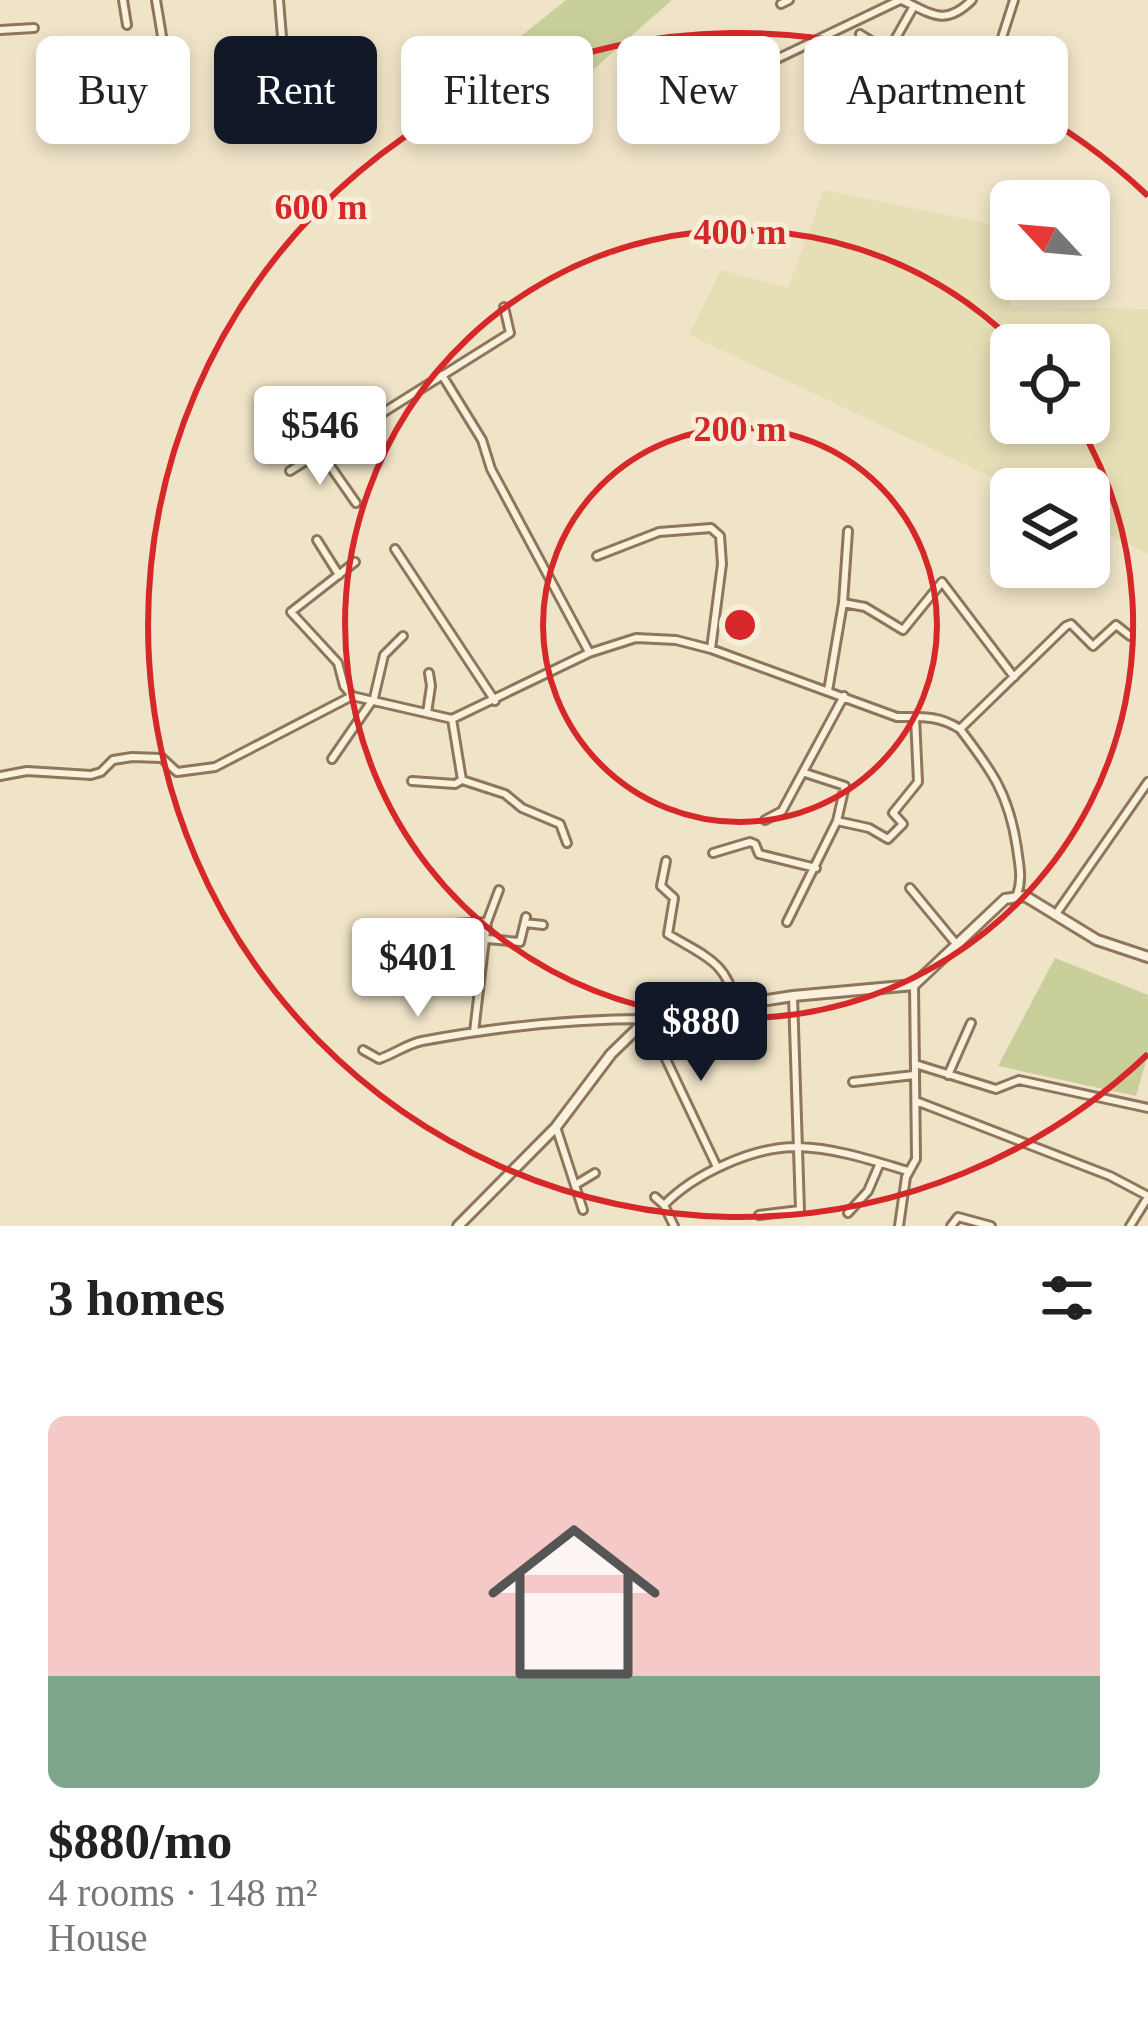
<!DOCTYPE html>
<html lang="en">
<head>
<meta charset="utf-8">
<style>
	:root { --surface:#fff; --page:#f2f2f2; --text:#222; --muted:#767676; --line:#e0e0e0; --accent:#111827 }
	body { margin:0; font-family:Georgia,serif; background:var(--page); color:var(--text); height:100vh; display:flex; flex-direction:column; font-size:45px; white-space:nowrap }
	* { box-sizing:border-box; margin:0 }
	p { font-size:39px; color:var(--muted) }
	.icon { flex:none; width:66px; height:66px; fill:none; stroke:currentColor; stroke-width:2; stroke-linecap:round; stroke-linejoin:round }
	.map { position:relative; height:1226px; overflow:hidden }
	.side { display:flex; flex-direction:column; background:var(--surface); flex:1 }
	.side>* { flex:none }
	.banner { position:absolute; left:36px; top:36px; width:1077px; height:108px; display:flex; gap:24px }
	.needle { width:78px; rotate:296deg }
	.tools { position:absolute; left:990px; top:180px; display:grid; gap:24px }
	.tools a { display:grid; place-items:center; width:120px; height:120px; border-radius:18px; background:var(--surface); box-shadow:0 6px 18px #0003; font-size:60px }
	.price { position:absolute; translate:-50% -102px; padding:0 27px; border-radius:12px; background:#fff; color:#222; font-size:39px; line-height:78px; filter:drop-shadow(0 3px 6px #0008) }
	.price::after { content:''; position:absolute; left:50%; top:72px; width:36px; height:27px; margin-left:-18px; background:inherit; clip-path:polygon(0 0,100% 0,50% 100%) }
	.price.active { background:var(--accent); color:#fff }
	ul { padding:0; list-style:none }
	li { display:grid; align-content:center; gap:24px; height:636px; padding:0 48px }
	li+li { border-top:3px solid var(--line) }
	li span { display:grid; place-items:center; height:372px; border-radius:18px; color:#555 }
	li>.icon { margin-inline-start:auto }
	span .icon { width:216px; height:216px; fill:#fffc; stroke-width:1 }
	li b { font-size:51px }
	h2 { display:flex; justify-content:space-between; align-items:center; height:144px; padding:0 48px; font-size:51px }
	.chip { padding:0 42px; border-radius:18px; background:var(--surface); box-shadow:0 6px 18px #0003; font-size:42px; line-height:108px }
	.chip.active { background:var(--accent); color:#fff }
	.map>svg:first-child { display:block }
	.farmland { fill:#e6deb5; fill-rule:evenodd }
	.green { fill:#c9cf9b }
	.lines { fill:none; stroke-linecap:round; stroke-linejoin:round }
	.minor-casing { stroke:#8d765c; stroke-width:12 }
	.tertiary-casing { stroke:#8d765c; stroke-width:14 }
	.minor { stroke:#faf1dc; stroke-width:6 }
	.tertiary { stroke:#faf1dc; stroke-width:8 }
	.ring { fill:none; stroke:#d62828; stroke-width:6 }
	.centre { fill:#d62828; stroke:#f7eed8; stroke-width:6 }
	.ring-label { font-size:36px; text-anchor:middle; font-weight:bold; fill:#d62828; stroke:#f7eed8; stroke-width:10; stroke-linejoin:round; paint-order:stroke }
</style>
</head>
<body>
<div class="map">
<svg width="1148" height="1226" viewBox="0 0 1148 1226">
	<rect width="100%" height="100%" fill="#f0e4c8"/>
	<path class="farmland" d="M824,190L1011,228L1010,307L1148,309V554L1089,525V489H1017L689,335L721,270L788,288ZM1011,345H1089V423H1011Z"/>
	<path class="green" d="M566,0H672L542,115L506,48Z
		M1055,958L1148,995V1054L1136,1096L998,1066Z"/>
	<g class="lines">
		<defs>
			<path id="minor" d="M123,0L127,25
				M156,0L177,127
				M902,0C933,15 946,26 972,0
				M781,4L789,0
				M0,30L34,28
				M860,34L887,51
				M945,57L1028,85
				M877,73L901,84
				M720,100L760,67L900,0
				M274,103L268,53L283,49L279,0
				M845,105L859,103L914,6
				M925,118L997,136
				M978,131L991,72L1014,0
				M442,375L482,440L491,469L589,652
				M319,450L356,503
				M290,471L510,333L504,307
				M317,540L339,575
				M395,549L495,701
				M597,556L659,532L711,528L720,536L722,564L711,649
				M843,603L865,607L903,630L942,582L1014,677
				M828,691L843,603L848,531
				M352,696L344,686L338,663L291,612L355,562
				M427,713L431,686L429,673
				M452,719L462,780
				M332,759L374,698L384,655L403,636
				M0,776L27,771L91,775L101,772L113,760L132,757L162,758L177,772L215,767L352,696L452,719L589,653L636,638L676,640L711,649L897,717C922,717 938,715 960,729
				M412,781L455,784L462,780L505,794L522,808L560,824L567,843
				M765,820L782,811L844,696
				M837,821L869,828L888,839L903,824L893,813L918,782L915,717
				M713,853L750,842L755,844L759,854L816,868
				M666,861L661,886L674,898L668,934C704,956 727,961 736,1005
				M910,888L957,945
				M1017,895C1023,878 1019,865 1017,848C1009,794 992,771 960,729L1066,626L1071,624L1093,646L1116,625L1130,636
				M1056,914L1148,782
				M787,922L837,821L845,786L805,773
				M525,923L543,925
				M410,938L436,925L487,922
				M487,939L520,942L526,917
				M474,1032L487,922L499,890
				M363,1050L379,1059C394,1054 407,1044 422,1041C496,1027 572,1019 647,1019L717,1167
				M915,1064L996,1089L1019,1080L1148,1108
				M948,1075L971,1023
				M853,1082L914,1075
				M916,1101L1110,1176L1148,1196
				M556,1127L583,1210
				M575,1185L595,1173
				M655,1197L664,1205L674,1226
				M664,1205C694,1174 754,1146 799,1147C835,1148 874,1161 908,1171
				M848,1213L868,1191L880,1163
				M759,1215L800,1210L793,996
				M899,1226L906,1177L916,1159L914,985
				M951,1226L958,1217L991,1226
				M1130,1226L1148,1197"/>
			<path id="tertiary" d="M458,1226L556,1127L611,1054L647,1019L793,996L914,985L1005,899L1025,896L1097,940L1148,957"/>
		</defs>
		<use href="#minor" class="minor-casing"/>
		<use href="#tertiary" class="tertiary-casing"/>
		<use href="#minor" class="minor"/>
		<use href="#tertiary" class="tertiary"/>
	</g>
	<g class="ring">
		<circle cx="740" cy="625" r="197"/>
		<path d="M1079 425A394 394 0 1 1 1016 344"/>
		<path d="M1148 1054A592 592 0 1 1 1148 196"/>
	</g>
	<circle cx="740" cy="625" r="18" class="centre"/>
	<g class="ring-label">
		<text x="321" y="219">600 m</text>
		<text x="740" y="244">400 m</text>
		<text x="740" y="441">200 m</text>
	</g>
</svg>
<div class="tools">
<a><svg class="needle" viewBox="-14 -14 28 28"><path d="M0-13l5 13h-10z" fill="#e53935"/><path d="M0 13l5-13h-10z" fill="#767676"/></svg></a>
<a><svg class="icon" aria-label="locate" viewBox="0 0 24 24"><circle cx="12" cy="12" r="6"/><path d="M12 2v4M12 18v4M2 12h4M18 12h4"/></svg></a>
<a><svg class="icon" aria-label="layers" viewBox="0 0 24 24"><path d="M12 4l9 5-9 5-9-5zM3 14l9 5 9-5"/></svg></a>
</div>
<b class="price" style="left:320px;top:488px">$546</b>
<b class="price" style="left:418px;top:1020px">$401</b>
<b class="price active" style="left:701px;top:1084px">$880</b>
<div class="banner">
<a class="chip">Buy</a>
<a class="chip active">Rent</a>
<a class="chip">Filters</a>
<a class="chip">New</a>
<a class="chip">Apartment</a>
</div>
</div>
<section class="side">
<h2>3 homes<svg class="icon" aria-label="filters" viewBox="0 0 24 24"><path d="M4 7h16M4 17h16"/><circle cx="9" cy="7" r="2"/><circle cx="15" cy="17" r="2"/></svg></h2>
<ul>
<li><span style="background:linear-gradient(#f6c9c9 70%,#7fa58c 0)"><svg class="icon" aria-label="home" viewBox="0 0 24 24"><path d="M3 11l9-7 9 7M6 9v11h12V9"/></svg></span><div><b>$880/mo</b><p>4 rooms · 148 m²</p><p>House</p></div></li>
</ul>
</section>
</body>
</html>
